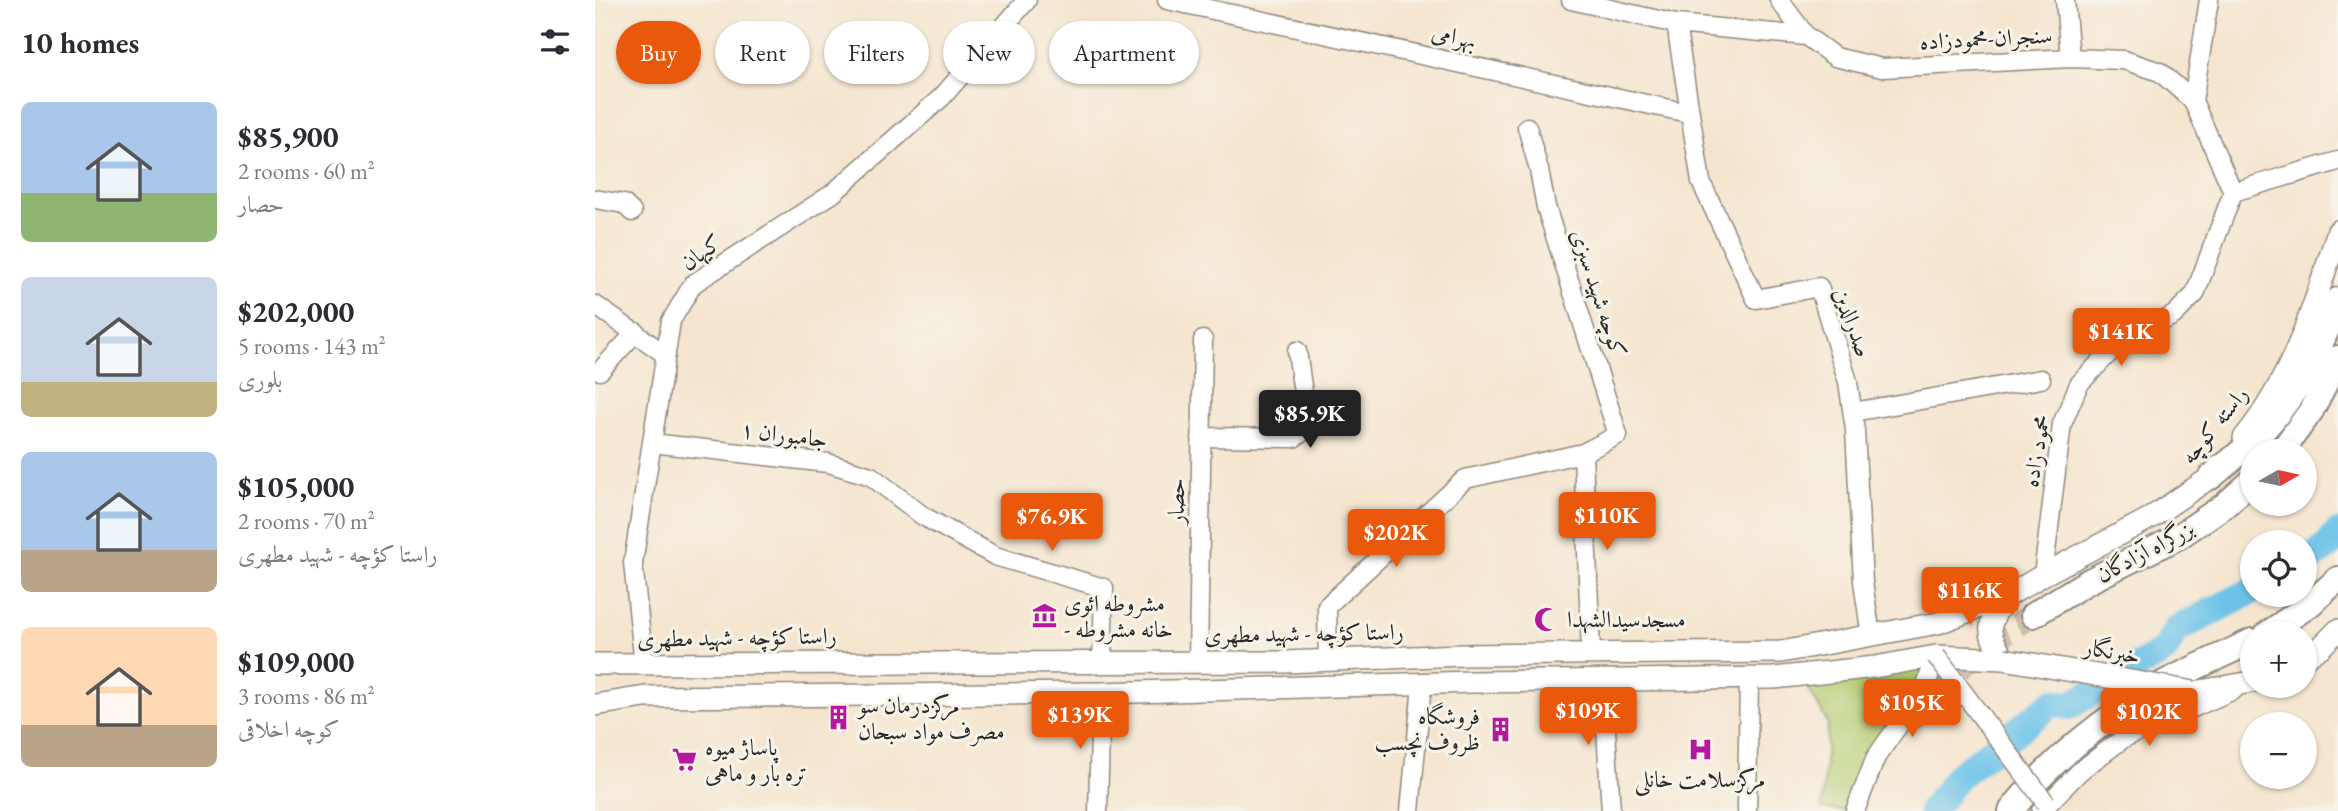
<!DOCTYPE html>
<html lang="en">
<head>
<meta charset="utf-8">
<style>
	:root { --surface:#fff; --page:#f2f2f3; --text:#2b2b33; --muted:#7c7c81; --accent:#ea580c }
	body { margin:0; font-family:"EB Garamond",Amiri,serif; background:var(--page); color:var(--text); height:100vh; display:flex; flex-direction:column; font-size:26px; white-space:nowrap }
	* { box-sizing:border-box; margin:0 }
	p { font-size:23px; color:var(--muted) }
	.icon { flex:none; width:38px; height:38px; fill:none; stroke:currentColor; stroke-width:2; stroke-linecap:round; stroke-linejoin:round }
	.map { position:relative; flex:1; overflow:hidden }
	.drawer { display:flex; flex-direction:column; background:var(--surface); width:595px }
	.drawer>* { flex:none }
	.hud { position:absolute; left:21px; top:21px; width:665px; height:63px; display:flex; gap:14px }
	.needle { width:46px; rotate:81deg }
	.controls { position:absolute; left:1645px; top:439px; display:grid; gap:14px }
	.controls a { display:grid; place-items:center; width:77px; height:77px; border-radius:50%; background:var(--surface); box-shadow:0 2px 5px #0004; font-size:35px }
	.price { position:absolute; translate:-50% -60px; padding:0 16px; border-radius:7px; background:var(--accent); color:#fff; font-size:23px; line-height:46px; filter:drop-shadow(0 2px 4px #0008) }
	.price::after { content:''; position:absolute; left:50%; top:42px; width:21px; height:16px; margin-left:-10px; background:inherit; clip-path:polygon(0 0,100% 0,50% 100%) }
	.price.selected { background:#222; color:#fff }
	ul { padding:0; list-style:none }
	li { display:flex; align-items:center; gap:21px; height:175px; padding:0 21px }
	li span { display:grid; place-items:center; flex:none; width:196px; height:140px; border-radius:10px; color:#555 }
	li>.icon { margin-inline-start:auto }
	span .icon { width:84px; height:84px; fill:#fffc; stroke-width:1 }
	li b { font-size:30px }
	h2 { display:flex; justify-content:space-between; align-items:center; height:84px; padding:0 21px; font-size:30px }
	.pill { padding:0 24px; border-radius:32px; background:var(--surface); box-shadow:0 2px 5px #0004; font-size:24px; line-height:63px }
	.pill.selected { background:var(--accent); color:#fff }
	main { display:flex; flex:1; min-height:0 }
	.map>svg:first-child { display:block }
	.green { fill:#b2cb70; stroke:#6e7b4e; stroke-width:2 }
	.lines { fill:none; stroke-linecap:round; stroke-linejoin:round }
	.river { stroke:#6cc2e9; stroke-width:28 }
	.highway-tunnel { stroke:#cdc0ae; stroke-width:24; stroke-dasharray:24 12; stroke-linecap:butt }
	.minor-casing { stroke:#90887d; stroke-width:21 }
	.major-casing { stroke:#90887d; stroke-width:24 }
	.highway-casing { stroke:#90887d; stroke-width:28 }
	.minor { stroke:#fff; stroke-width:18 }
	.major { stroke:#fff; stroke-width:21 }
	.highway { stroke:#fff; stroke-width:24 }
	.minor-bridge-casing { stroke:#90887d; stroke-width:21; stroke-linecap:butt }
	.major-bridge-casing { stroke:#90887d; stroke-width:24; stroke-linecap:butt }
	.minor-bridge { stroke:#fff; stroke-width:18 }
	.major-bridge { stroke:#fff; stroke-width:21 }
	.labels { text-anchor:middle; stroke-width:6; stroke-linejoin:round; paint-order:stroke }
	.street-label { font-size:23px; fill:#2b2b2b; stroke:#f7f3e8 }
	.poi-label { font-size:23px; fill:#2b2b2b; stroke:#f7f3e8; text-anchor:start }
</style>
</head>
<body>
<main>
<section class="drawer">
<h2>10 homes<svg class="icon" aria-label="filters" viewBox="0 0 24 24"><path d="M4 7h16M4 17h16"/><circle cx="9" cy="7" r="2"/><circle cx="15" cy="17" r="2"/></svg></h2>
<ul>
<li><span style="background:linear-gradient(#a9c7e8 65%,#8fb573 0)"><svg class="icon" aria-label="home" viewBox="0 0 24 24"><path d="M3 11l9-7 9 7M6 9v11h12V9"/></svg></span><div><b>$85,900</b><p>2 rooms · 60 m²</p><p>حصار</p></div></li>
<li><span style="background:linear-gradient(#c9d6e8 75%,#c2b280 0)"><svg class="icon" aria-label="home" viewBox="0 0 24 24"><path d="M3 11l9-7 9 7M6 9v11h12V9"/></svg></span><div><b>$202,000</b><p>5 rooms · 143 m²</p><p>بلوری</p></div></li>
<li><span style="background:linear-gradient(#a9c7e8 70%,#b9a48a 0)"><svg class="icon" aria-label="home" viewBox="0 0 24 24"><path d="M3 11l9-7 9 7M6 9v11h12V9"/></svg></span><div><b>$105,000</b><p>2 rooms · 70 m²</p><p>راستا کؤچه - شهید مطهری</p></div></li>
<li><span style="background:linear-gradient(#ffd9b3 70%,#b9a48a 0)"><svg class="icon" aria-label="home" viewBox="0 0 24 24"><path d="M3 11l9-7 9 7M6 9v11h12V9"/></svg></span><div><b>$109,000</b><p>3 rooms · 86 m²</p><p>کوچه اخلاقی</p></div></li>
</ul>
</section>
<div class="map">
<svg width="1743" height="811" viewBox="0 0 1743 811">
	<rect width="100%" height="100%" fill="#f7f3e8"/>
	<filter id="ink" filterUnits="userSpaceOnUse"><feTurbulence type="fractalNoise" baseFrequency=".0143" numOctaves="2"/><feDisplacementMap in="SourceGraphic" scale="14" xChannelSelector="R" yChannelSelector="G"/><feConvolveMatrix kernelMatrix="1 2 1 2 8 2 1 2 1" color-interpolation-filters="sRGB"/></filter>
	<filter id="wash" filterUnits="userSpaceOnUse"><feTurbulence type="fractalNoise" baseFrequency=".00686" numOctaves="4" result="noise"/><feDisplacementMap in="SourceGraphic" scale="28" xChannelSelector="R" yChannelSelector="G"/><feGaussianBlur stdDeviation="1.57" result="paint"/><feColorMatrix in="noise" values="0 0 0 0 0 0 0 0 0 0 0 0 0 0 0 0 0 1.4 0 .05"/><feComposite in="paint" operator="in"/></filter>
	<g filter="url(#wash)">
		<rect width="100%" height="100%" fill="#f5e5cf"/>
		<path class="green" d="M1330,664L1328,672L1307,713L1254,811L1227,809L1233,723L1211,685Z"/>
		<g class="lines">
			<path class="river" d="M1710,563L1734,545L1743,533
				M1337,811L1363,776L1459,702L1474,706L1569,651L1582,629L1657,591"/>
		</g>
	</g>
	<g filter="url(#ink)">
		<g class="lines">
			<path class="highway-tunnel" d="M1315,721C1346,677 1393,645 1438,615"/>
			<defs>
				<path id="minor" d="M572,0L1093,113
					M976,0L1081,24L1211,36L1240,57L1287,68L1475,58L1529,60L1565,72L1598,101L1638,192L1743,161
					M1184,0L1211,36
					M1470,0L1475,58
					M1081,24L1106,182L1161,299L1224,287L1253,382L1260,430L1268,582L1276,636
					M1598,101L1614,0
					M0,199L29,204L37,212
					M0,305L71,355
					M5,371L41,332
					M1258,412L1446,379
					M606,437L699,438L713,428L702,351
					M57,443L233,463L276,476L328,516L400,556L509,588L507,663
					M988,453L996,654
					M1448,575L1467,424L1484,384L1521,346L1579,315L1600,294L1638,192
					M733,660L732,606L870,479L988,453L1023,435L951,207L944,170L932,127
					M603,662L608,340
					M49,665L38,563L76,321L98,284L237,194L347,97L432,0
					M1008,681L1016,811
					M503,811L506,693
					M815,811L827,685
					M1152,811L1154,678
					M1260,811L1281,757L1330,688L1341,656
					M1446,811L1485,771L1529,738L1639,690"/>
				<path id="major" d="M1649,438C1698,378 1720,303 1743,231
					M1710,657L1726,647L1743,630
					M1409,659C1390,629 1392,626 1411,597
					M0,664L690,662L867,655L1186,652L1343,623L1411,597L1448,575L1557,517L1616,477L1626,465
					M1599,692L1657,682
					M0,705L50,697L506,693L878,682L1179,678L1280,667L1341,656L1409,659"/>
				<path id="highway" d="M1686,452L1716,411L1743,358
					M1616,477C1631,464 1647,452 1661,438C1698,400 1726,351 1743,300
					M1438,615L1492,582L1583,537L1630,505L1657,481
					M1672,634L1714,605L1743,579
					M1416,811C1456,759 1513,715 1569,683C1598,668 1628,655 1657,641"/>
			</defs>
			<use href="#minor" class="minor-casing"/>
			<use href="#major" class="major-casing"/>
			<use href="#highway" class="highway-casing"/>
			<use href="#minor" class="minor"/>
			<use href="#major" class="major"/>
			<use href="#highway" class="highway"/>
			<defs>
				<path id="minor-bridge" d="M1341,656L1451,803"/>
				<path id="major-bridge" d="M1409,659L1599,692"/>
			</defs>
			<use href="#minor-bridge" class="minor-bridge-casing"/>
			<use href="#major-bridge" class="major-bridge-casing"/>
			<use href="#minor-bridge" class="minor-bridge"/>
			<use href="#major-bridge" class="major-bridge"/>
		</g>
	</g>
	<defs>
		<symbol id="museum-bare" viewBox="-9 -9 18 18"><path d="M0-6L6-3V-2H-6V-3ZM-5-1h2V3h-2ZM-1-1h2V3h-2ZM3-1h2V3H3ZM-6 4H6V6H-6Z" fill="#b5179e" stroke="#f7f3e8" stroke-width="2.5" paint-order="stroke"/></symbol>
		<symbol id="mosque-bare" viewBox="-9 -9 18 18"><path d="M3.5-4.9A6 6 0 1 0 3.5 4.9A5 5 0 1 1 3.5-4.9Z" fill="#b5179e" stroke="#f7f3e8" stroke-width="2.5" paint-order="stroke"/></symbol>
		<symbol id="building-bare" viewBox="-9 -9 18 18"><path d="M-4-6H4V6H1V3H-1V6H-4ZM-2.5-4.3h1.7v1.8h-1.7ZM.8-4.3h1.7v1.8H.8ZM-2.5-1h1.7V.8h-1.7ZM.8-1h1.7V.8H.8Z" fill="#b5179e" stroke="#f7f3e8" stroke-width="2.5" paint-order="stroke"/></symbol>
		<symbol id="hospital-bare" viewBox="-9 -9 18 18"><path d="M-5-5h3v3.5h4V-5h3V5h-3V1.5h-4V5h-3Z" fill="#b5179e" stroke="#f7f3e8" stroke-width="2.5" paint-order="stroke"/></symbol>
		<symbol id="supermarket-bare" viewBox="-9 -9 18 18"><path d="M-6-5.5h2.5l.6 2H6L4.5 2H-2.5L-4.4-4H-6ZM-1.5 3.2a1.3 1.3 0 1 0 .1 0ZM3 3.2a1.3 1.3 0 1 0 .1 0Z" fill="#b5179e" stroke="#f7f3e8" stroke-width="2.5" paint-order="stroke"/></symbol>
	</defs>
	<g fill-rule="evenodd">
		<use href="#museum-bare" x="432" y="598" width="35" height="35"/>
		<use href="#mosque-bare" x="934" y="602" width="35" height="35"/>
		<use href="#building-bare" x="226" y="700" width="35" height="35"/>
		<use href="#building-bare" x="888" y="712" width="35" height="35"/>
		<use href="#hospital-bare" x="1088" y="732" width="35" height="35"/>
		<use href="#supermarket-bare" x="72" y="742" width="35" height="35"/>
	</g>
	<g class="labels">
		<g class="street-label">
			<text transform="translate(859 36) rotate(12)" y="8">بهرامی</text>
			<text transform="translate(1391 38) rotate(-3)" y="8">سنجران-محمودزاده</text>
			<text transform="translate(106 252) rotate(-36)" y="8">کیهان</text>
			<text transform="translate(1004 293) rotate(72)" y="8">کوچه شهید سبزی</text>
			<text transform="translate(1258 322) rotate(70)" y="8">صدرالدین</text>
			<text transform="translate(1619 425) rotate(-51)" y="8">راسته کوچه</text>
			<text transform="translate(189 434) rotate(7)" y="8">جامبوران ۱</text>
			<text transform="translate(1441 451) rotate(-80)" y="8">محمود زاده</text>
			<text transform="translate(581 501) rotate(-89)" y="8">حصار</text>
			<text transform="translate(1550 551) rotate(-28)" y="8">بزرگراه آزادگان</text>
			<text transform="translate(709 633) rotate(-1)" y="8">راستا کؤچه - شهید مطهری</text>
			<text transform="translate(142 637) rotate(-1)" y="8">راستا کؤچه - شهید مطهری</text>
			<text transform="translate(1517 651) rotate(10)" y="8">خبرنگار</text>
		</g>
		<g class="poi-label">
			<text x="469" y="611">مشروطه ائوی<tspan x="469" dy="26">- خانه مشروطه</tspan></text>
			<text x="972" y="627">مسجدسیدالشهدا</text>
			<text x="263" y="713">مرکزدرمان سو<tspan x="263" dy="26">مصرف مواد سبحان</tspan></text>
			<text x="885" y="724" text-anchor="end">فروشگاه<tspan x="885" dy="26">ظروف نچسب</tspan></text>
			<text x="110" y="755">پاساژ میوه<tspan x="110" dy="26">تره بار و ماهی</tspan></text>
			<text x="1105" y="787" text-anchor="middle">مرکزسلامت خانلی</text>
		</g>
	</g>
</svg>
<div class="controls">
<a><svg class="needle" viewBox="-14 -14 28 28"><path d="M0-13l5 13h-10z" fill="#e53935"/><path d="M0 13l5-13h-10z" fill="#7c7c81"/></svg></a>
<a><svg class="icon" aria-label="locate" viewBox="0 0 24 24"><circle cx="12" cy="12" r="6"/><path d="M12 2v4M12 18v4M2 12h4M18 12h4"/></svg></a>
<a>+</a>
<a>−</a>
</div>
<b class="price" style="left:1526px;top:368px">$141K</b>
<b class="price selected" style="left:715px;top:450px">$85.9K</b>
<b class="price" style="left:1012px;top:552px">$110K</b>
<b class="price" style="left:457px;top:553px">$76.9K</b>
<b class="price" style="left:801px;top:569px">$202K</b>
<b class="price" style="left:1375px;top:627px">$116K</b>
<b class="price" style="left:1317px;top:739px">$105K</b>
<b class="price" style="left:993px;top:747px">$109K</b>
<b class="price" style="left:1554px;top:748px">$102K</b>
<b class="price" style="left:485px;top:751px">$139K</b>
<div class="hud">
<a class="pill selected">Buy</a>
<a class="pill">Rent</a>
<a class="pill">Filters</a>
<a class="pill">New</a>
<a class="pill">Apartment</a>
</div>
</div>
</main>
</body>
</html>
